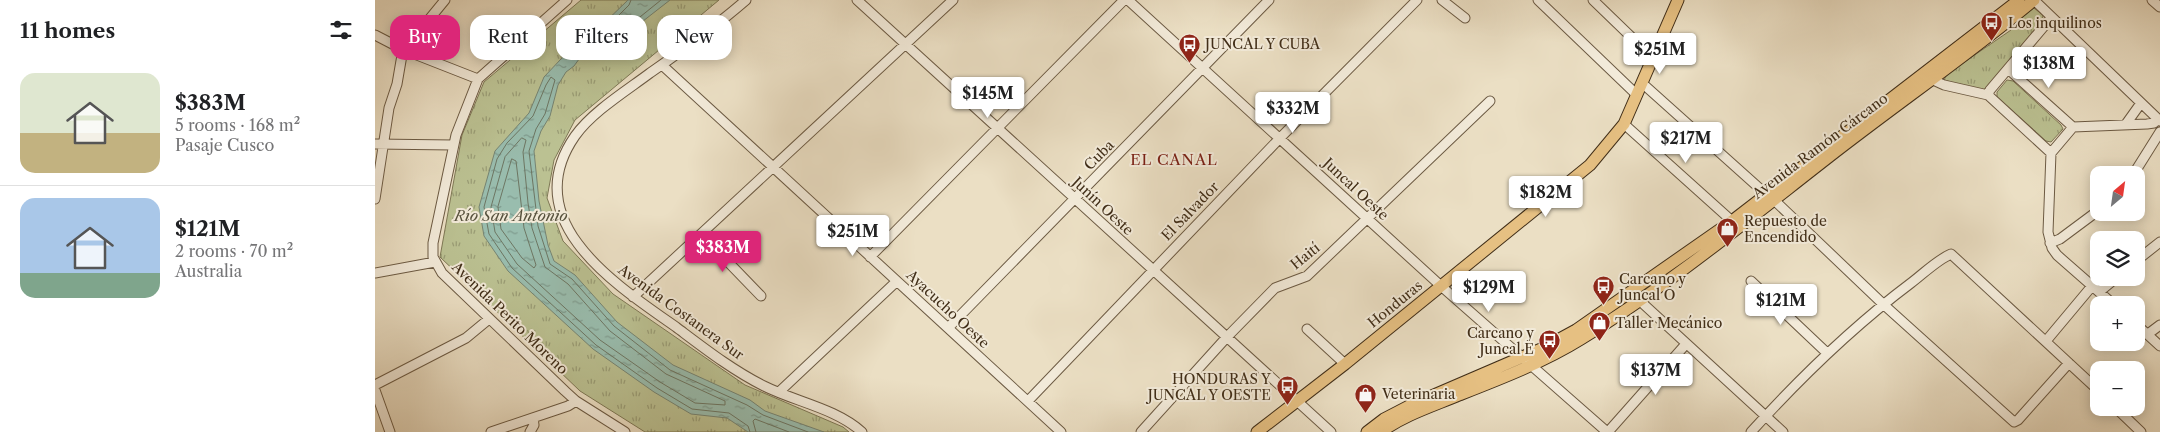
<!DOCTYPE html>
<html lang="en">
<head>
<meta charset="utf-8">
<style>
	:root { --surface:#fff; --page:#f2f2f2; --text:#202124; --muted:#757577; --line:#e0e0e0; --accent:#db2777 }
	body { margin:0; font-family:"Libre Caslon Text",serif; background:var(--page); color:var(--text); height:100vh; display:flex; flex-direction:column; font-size:19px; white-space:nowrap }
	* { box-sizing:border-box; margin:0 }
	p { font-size:16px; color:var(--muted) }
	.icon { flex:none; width:28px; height:28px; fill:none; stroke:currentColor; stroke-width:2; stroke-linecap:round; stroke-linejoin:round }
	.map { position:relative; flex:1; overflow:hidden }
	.panel { display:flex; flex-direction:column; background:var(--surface); width:375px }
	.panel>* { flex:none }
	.guide { position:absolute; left:15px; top:15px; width:475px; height:45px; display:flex; gap:10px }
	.needle { width:32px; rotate:29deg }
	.tools { position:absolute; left:1715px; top:166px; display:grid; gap:10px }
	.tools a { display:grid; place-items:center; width:55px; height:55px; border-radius:10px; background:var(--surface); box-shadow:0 2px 12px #0003; font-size:25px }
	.price { position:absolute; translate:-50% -42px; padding:0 11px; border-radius:5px; background:#fff; color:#222; font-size:16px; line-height:32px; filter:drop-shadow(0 1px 2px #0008) }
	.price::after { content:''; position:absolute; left:50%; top:30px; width:15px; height:11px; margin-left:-8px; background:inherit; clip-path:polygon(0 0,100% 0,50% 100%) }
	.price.on { background:var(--accent); color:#fff }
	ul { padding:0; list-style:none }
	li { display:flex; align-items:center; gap:15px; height:125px; padding:0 20px }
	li+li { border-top:1px solid var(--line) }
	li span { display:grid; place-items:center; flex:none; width:140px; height:100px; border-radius:15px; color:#555 }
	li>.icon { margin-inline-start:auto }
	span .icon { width:60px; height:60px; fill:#fffc; stroke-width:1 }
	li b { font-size:21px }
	h2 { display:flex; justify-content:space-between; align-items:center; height:60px; padding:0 20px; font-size:21px }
	.pill { padding:0 18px; border-radius:15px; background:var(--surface); box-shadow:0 2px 12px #0003; font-size:18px; line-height:45px }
	.pill.on { background:var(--accent); color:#fff }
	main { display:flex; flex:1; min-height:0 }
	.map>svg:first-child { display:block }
	.grass { fill:url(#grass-tufts); stroke:#7e7855 }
	.water { fill:url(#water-ripples); stroke:#768472 }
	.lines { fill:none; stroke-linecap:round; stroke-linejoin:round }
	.shore { stroke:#6d7663; stroke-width:1 }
	.minor-casing { stroke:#6c5a43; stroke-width:11 }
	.major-casing { stroke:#412e18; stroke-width:13 }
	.minor { stroke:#f2ead9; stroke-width:9 }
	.major { stroke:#e6c082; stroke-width:11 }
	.labels { text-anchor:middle; stroke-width:4; stroke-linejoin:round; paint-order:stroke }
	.poi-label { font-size:14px; fill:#412e18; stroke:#f2ead9; text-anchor:start }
	.street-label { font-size:14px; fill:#412e18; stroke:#f2ead9 }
	.neighbourhood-label { font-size:15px; letter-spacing:1px; fill:#7a1f14; stroke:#f2ead9 }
	.water-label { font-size:15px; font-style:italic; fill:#57523e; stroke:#f2ead9 }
</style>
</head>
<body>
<main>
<section class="panel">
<h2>11 homes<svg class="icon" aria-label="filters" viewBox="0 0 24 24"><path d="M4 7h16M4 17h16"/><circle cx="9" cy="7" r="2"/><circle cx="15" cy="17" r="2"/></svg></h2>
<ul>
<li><span style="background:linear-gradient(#dfe7d0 60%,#c2b280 0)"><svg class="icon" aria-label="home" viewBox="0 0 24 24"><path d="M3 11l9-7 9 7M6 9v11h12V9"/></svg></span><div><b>$383M</b><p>5 rooms · 168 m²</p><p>Pasaje Cusco</p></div></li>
<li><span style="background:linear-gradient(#a9c7e8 75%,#7fa58c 0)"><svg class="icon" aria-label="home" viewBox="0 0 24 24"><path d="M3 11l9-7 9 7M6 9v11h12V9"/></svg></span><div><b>$121M</b><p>2 rooms · 70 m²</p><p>Australia</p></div></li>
</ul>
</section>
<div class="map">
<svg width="1785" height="432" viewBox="0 0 1785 432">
	<defs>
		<pattern id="grass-tufts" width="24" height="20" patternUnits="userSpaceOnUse" patternTransform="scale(1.25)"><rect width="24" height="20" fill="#bbc192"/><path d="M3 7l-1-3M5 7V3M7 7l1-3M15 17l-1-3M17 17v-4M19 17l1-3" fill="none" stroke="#9a9d76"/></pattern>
		<pattern id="water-ripples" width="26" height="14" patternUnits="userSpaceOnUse" patternTransform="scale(1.25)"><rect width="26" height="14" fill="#99bdae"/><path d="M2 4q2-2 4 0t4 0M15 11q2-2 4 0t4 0" fill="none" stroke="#7e9a8d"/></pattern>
	</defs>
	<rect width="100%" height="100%" fill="#ebdfc4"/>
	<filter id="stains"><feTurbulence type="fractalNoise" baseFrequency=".004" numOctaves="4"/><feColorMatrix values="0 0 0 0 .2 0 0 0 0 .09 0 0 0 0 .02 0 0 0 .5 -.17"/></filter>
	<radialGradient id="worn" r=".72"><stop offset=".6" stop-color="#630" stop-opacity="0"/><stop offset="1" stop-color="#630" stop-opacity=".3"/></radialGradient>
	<path class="grass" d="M206,0H344L200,120L179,160L172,198L188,241L238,294L370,385L468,427L474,432H270L205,391L65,257L87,135L109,82Z
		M1659,8L1668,15L1667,23L1610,89L1606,91L1569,80L1572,74L1636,30L1654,9Z
		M1632,80L1638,81L1686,125L1688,129L1676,142L1671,141L1622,97V92Z"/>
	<path class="water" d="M253,0H295L263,25L207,55L199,66L191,72L183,85L175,116L166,131L159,151L164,201L173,245L179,261L200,275L242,322L298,365L375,400L390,411L449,432H373L352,418L316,414L279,392L218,349L133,271L109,236L104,207L120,151L154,113L169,77L186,59L224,28Z"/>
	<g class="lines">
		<path class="shore" d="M256,0L254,5L224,35V38L260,21L286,0
			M147,138L151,140L148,152L153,203L157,228L170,267L193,284L235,331L291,374L350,401V405L320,403L285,382L225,340L142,264L120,232L116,207L130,157Z
			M137,159L141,161L149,228L161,265L159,268L147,258L126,229L123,207Z
			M375,432L373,426L354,413L317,409L282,388L221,345L137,268L114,234L109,207L122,159L132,143L158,116L171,85L176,77L180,80L170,114L161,129L154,151L163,226L175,264L197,279L239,326L295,370L372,405L388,415L433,432
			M381,432L378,421L380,419L414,432"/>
		<defs>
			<path id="minor" d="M192,0L103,79L81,135L58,243V257L67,273L190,391L201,401L250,432
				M371,0C341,26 308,50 275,73C251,91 217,112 200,136C141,221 241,285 301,327C329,348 357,370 389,386C421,402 460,408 487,432
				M482,0L956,432
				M753,0L1066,286L1232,432
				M1067,0L1090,18
				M1163,0L1262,95
				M1218,0L1278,58
				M1659,0L1785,121
				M1777,0L1785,7
				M0,35L29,50L103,79
				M287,65L686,432
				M1633,69L1698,127L1772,124L1779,123L1783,119
				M1554,75L1558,80L1569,85L1613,95L1676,153
				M1267,83L1392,195
				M1613,95L1615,90L1676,18
				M1249,124L1357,221
				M1751,124L1766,103
				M1698,127L1676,153L1673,232L1677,248L1682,255L1739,305
				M0,144L78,145
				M1758,175L1785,132
				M0,199L14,108L22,84L27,55L33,45L70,0
				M1399,200L1508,304L1639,422L1643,420L1694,363
				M326,234L386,296
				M1675,243L1685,239L1724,210
				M495,257L749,0
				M1761,261L1785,242
				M0,273L60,262
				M1376,281L1452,353
				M1724,292L1741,278
				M258,297L578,0
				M1264,300L1408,432
				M1761,324L1785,346
				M573,328L894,0
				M932,329L970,364
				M1773,334L1785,325
				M1671,341L1717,286
				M0,385L91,338L114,319
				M0,390L15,432
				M404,392L522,281
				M653,401L905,138L1042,0
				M1741,408L1766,432
				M116,432L193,406L201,401
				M155,432L159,425L158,418
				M766,432L851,338L900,288L932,276L1115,101
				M1233,432L1311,344
				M1376,432C1425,378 1476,328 1536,283C1548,274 1562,260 1576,254L1724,391"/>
			<path id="major" d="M882,432L970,364L1215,165L1249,124L1303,0
				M992,432L1009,419L1038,404L1166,349L1201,330L1357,221L1644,0
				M1006,432C1029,415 1058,406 1084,395C1125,379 1169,362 1206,339C1294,285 1374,219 1455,156C1523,103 1593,55 1659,0"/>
		</defs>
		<use href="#minor" class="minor-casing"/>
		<use href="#major" class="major-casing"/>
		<use href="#minor" class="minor"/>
		<use href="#major" class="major"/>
	</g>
	<defs>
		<symbol id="bus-pin" viewBox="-11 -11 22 30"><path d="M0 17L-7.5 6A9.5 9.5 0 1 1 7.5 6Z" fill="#8f2418" stroke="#f2ead9"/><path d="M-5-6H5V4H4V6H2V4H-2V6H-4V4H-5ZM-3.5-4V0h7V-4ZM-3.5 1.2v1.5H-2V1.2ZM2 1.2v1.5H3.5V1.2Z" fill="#fff"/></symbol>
		<symbol id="shop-pin" viewBox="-11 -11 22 30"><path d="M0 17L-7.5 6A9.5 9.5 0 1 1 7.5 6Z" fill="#8f2418" stroke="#f2ead9"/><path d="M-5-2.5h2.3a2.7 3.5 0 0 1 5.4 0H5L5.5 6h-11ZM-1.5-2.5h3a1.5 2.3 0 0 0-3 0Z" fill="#fff"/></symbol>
	</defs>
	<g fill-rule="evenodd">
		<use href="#bus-pin" x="1604" y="10" width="25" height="34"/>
		<use href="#bus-pin" x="802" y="32" width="25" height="34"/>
		<use href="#shop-pin" x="1340" y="216" width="25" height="34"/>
		<use href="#bus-pin" x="1216" y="274" width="25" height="34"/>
		<use href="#shop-pin" x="1212" y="310" width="25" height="34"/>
		<use href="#bus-pin" x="1162" y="328" width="25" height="34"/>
		<use href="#bus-pin" x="900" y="374" width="25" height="34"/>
		<use href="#shop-pin" x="978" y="382" width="25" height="34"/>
	</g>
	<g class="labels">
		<g class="poi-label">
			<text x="1633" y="28">Los inquilinos</text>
			<text x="830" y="49">JUNCAL Y CUBA</text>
			<text x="1369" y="226">Repuesto de<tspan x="1369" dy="16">Encendido</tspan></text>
			<text x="1244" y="284">Carcano y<tspan x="1244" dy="16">Juncal O</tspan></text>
			<text x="1240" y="328">Taller Mecánico</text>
			<text x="1159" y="338" text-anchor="end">Carcano y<tspan x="1159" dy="16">Juncal E</tspan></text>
			<text x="896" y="384" text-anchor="end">HONDURAS Y<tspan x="896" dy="16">JUNCAL Y OESTE</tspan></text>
			<text x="1007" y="399">Veterinaria</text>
		</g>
		<g class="street-label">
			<text transform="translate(1445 146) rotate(-37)" y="5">Avenida Ramón Cárcano</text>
			<text transform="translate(724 155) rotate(-45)" y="5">Cuba</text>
			<text transform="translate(981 189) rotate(43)" y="5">Juncal Oeste</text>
			<text transform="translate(728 206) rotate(43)" y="5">Junín Oeste</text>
			<text transform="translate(815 211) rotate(-46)" y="5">El Salvador</text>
			<text transform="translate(930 256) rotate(-39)" y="5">Haití</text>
			<text transform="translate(1020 304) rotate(-39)" y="5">Honduras</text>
			<text transform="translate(573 309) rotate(43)" y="5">Ayacucho Oeste</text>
			<text transform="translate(306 312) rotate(36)" y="5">Avenida Costanera Sur</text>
			<text transform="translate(135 318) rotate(44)" y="5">Avenida Perito Moreno</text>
		</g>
		<g class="neighbourhood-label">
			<text x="799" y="165">EL CANAL</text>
		</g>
		<g class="water-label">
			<text x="136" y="221">Río San Antonio</text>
		</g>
	</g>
	<rect width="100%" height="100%" filter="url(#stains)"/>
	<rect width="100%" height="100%" fill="url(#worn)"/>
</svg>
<div class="tools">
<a><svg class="needle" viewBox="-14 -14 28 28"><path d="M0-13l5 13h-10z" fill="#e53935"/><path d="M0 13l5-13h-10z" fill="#757577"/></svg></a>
<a><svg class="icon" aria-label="layers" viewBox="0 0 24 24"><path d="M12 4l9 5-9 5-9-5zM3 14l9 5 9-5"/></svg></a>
<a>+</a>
<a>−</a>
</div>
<b class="price" style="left:1285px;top:75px">$251M</b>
<b class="price" style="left:1674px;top:89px">$138M</b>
<b class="price" style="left:613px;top:119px">$145M</b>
<b class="price" style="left:918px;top:134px">$332M</b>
<b class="price" style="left:1311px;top:164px">$217M</b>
<b class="price" style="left:1171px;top:218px">$182M</b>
<b class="price" style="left:478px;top:257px">$251M</b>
<b class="price on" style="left:348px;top:273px">$383M</b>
<b class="price" style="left:1114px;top:313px">$129M</b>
<b class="price" style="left:1406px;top:326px">$121M</b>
<b class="price" style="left:1281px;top:396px">$137M</b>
<div class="guide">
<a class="pill on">Buy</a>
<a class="pill">Rent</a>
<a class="pill">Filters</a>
<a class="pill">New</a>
</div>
</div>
</main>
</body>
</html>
